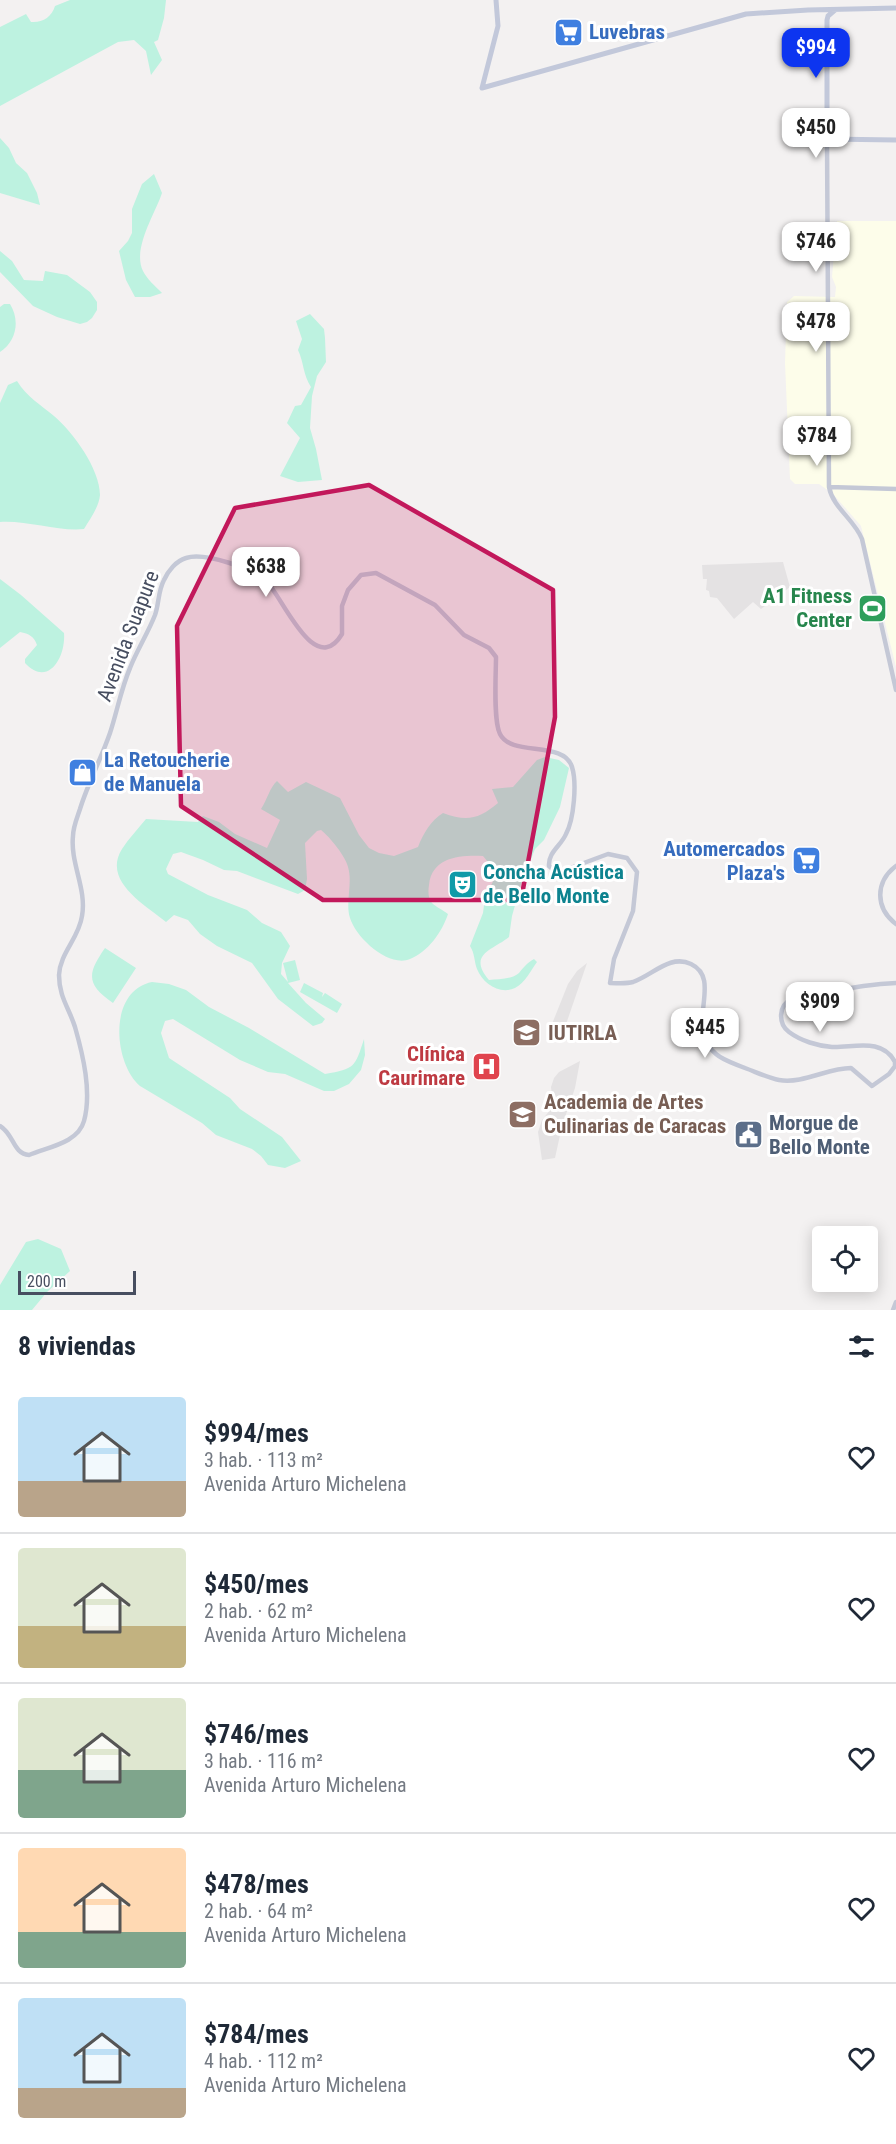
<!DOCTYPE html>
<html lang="es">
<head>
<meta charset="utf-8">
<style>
	:root { --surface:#fff; --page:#f2f2f3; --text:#1f2937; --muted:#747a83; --line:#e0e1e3; --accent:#0d35f0 }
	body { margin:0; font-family:"Roboto Condensed",sans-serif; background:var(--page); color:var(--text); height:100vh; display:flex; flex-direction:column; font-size:22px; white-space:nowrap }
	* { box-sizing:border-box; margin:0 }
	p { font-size:20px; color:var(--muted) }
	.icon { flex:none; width:33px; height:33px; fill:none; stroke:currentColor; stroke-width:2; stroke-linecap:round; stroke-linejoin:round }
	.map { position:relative; height:1310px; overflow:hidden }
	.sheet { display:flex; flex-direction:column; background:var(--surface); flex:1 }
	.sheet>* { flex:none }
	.buttons { position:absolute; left:812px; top:1226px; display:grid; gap:12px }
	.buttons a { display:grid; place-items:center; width:66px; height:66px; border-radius:6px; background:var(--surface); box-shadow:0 3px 15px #0003; font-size:30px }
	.scale { position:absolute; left:18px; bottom:15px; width:118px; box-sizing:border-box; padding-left:6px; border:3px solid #474e60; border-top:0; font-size:16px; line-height:21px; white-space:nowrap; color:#474e60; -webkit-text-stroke:4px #fff; paint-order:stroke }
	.price { position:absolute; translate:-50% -51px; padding:0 14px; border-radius:12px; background:#fff; color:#222; font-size:20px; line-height:39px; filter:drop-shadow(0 2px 3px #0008) }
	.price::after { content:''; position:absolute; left:50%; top:36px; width:18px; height:14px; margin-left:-9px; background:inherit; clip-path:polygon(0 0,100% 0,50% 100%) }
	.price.active { background:var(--accent); color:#fff }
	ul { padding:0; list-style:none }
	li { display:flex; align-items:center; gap:18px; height:150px; padding:0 18px }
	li+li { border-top:2px solid var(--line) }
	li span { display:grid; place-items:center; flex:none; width:168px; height:120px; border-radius:6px; color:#555 }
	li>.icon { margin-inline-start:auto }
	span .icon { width:72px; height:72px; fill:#fffc; stroke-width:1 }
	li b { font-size:26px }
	h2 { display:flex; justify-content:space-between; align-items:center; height:72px; padding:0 18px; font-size:26px }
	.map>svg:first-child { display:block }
	.commercial { fill:#fdfdea }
	.education { fill:#e4e2e3 }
	.green { fill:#bdf2e0 }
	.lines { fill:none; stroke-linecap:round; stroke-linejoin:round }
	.tertiary { stroke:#c4c8d6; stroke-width:4.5 }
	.secondary { stroke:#c2c8da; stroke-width:5 }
	.marked { fill:#c2185b; fill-opacity:0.2; stroke:#c2185b; stroke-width:4.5; stroke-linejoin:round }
	.labels { text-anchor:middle; stroke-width:6; stroke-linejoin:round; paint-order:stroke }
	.shop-label { font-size:21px; font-weight:bold; fill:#366cbe; stroke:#fff; text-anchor:start }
	.leisure-label { font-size:21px; font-weight:bold; fill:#27864d; stroke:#fff; text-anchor:end }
	.street-label { font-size:21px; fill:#474e60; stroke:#fff }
	.culture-label { font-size:21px; font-weight:bold; fill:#0d838f; stroke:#fff; text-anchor:start }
	.education-label { font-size:21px; font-weight:bold; fill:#785e54; stroke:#fff; text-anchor:start }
	.health-label { font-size:21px; font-weight:bold; fill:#be3a42; stroke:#fff; text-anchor:end }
	.service-label { font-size:21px; font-weight:bold; fill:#4e5e75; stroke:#fff; text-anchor:start }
</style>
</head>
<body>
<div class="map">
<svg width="896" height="1310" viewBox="0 0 896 1310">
	<rect width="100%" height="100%" fill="#f3f1f1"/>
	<path class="commercial" d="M837,221H896V667L861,526L833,494L819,484H795L790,479L785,363L787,302L794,296L835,297L836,287L832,277Z"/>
	<path class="education" d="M783,562L790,587L761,609L753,602L734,619L717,598L710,597L709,591L706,590L707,579H703L702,565Z
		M587,963L563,1033L550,1029L568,984L577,971Z
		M580,1061L575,1088L562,1126L555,1158L542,1160L538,1132L542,1120L550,1110L553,1102L551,1087L554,1078L559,1072Z"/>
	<path class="green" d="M70,0H166L164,18L158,40L154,42L162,60L151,75L146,51L134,40L118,42L0,106V27L26,14L31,22C42,23 52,17 55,6Z
		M0,138L9,148L16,163L27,173L37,193L40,205L0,193Z
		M154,174L162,193C155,214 132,249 143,271C147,279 155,286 162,293L150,297H135L126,280L119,251L128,241L132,233V209L142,184Z
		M0,251L12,261L24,280L43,281L45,271L67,275L90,292L97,302V310L92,318L87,322L80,324L57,317L33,306L0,272Z
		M4,304H10C20,320 17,341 0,352V307Z
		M310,314L324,329L325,338L326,362L317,376L312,396L310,428L316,449L322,480L298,482L280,476L300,438L287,423L295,406L301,405L311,387C303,375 304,363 298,350L302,339L296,321Z
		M17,381C27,397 41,405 54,416C73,432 100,469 100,495C99,507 90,519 84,529C60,532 26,520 0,522V403L8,385Z
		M0,579L21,595L64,633C66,657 48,688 25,663V659L37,645C34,636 29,634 20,632L0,648Z
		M545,757L559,760L569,768L560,807L544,840L535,849L521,884L512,916L509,937C493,950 467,954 489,980C498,979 511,980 519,973C524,967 527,963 534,959L537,962C531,970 525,983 515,988C500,995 483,984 477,969C474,961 475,954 470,946L483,913L485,898L497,873L483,856C460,855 432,857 429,885C428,891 428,898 432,903C436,907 443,910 448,914C442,932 428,952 410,959C389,968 356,938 350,918C345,903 353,883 348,867C346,857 330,837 321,830L317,831L305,843L307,879L305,890L298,894L237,871L224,870L203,860L181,852L173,854L166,869L168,874L208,895L247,910L262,923L281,932L290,946L282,963L281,974L288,982L283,963L295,960L300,980L288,983L306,1003L325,1019L322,1023L313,1026L278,999L252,963L217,946L200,934L188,920L174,915L166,922C145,905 102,881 122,849C129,838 138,829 146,819L198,822L203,816L219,822L235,834L267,848L280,820L261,809C267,800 270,787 277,781L288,792L306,782L340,798L359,835L369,848L379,853L394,856L418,847C423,834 431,820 443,813C467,822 479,819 498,803L492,789L513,787L537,760Z
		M105,948L136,968L113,1003C86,984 87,974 105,948Z
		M152,982L169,984L186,990L209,1007L249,1028L325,1074C355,1069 355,1067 364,1039L365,1055L361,1070L349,1084L334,1091H324L285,1074L268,1072L240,1060L173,1019L165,1021L161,1033L169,1058L230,1098L240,1109L282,1137L301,1161L285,1168L268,1165L261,1156L252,1149L216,1135L202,1123L140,1086C113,1062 108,991 152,982Z
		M304,983L323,993L322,997L325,993L342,1004L337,1013L300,992Z
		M38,1239L61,1249L70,1271L47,1292L32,1310H0V1285L26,1242Z"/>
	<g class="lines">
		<path class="tertiary" d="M827,139L829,487C833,508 854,519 862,539L896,690
			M829,487L896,489
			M896,866C875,882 875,908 896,924
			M0,1126C14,1134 13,1154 29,1155C48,1147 78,1143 84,1121C92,1092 83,1055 75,1027C69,1008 59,997 59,975C60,953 79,938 82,916C87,889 70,863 73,836C73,827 77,818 80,809C88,783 101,759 110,733C117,712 121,689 130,668C137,650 148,633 155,615C159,604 158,591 164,580C168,571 176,561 186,558C204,552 253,568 267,582C283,598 315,679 342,634V606L348,590L361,575L376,573L435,605L464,635L489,648L496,657C496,674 493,720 500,734C511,757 564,740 572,767C577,783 574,819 566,834C561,846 548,852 549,866L557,873L608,854L627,858L637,872L633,911L614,959L610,983C618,983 626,984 633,982C653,975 670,954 691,964C724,980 683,1027 716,1054C724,1061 736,1064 745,1068C756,1072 768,1078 779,1080C804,1084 827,1068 851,1068L872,1086L889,1074L895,1066V1062C882,1037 853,1048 832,1047C818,1046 801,1041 789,1032C778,1024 778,1005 792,999C801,995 814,994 823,993C848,988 871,984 896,983
			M893,1310L896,1302"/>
		<path class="secondary" d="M835,10L828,16L827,20V139L896,140
			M482,88L746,14L808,10L896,8
			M482,88L498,26L496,0"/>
	</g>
	<path class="marked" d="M369,485L553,590L555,717L521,900H323L181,806L177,626L235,508Z"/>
	<defs>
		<symbol id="supermarket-square" viewBox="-11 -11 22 22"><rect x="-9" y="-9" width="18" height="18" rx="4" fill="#3f7fe0" stroke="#fff"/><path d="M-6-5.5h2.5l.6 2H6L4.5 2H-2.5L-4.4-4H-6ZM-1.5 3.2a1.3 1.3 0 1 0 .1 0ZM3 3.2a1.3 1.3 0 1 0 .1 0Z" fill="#fff"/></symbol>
		<symbol id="stadium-square" viewBox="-11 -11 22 22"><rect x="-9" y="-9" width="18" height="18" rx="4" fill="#2e9e5b" stroke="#fff"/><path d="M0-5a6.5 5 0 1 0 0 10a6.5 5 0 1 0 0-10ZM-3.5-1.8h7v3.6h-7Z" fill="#fff"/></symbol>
		<symbol id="shop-square" viewBox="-11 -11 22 22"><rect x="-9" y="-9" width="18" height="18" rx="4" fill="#3f7fe0" stroke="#fff"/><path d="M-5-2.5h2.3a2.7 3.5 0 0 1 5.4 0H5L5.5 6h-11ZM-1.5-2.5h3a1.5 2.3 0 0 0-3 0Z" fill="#fff"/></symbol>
		<symbol id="theatre-square" viewBox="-11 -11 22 22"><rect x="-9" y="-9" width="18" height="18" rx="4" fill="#0f9aa8" stroke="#fff"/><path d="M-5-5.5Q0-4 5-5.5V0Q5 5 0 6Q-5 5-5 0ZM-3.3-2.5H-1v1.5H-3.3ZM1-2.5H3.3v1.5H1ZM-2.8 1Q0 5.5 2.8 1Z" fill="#fff"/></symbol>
		<symbol id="university-square" viewBox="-11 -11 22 22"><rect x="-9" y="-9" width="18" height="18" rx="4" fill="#8d6e63" stroke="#fff"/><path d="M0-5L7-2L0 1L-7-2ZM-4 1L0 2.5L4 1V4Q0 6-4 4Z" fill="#fff"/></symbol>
		<symbol id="hospital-square" viewBox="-11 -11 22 22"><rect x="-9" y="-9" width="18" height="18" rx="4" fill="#e0444e" stroke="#fff"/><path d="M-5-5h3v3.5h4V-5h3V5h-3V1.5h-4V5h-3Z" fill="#fff"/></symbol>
		<symbol id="civic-square" viewBox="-11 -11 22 22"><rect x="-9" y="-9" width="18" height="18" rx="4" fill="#5c6f8a" stroke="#fff"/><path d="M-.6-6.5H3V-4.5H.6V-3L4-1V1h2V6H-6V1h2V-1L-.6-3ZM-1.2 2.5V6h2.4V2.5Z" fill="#fff"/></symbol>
	</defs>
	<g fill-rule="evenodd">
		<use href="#supermarket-square" x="552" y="16" width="33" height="33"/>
		<use href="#stadium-square" x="856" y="592" width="33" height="33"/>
		<use href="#shop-square" x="66" y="756" width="33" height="33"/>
		<use href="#supermarket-square" x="790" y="844" width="33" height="33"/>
		<use href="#theatre-square" x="446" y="868" width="33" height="33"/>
		<use href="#university-square" x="510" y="1016" width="33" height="33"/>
		<use href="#hospital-square" x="470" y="1050" width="33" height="33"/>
		<use href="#university-square" x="506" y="1098" width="33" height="33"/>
		<use href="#civic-square" x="732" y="1118" width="33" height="33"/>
	</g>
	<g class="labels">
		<g class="shop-label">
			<text x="589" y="39">Luvebras</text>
			<text x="104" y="767">La Retoucherie<tspan x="104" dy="24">de Manuela</tspan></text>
			<text x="785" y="856" text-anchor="end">Automercados<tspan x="785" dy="24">Plaza's</tspan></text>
		</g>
		<g class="leisure-label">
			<text x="852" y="603">A1 Fitness<tspan x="852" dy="24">Center</tspan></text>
		</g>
		<g class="street-label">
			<text transform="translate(128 636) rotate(-69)" y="7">Avenida Suapure</text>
		</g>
		<g class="culture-label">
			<text x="483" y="879">Concha Acústica<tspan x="483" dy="24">de Bello Monte</tspan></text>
		</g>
		<g class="education-label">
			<text x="548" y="1040">IUTIRLA</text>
			<text x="544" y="1109">Academia de Artes<tspan x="544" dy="24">Culinarias de Caracas</tspan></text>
		</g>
		<g class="health-label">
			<text x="465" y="1061">Clínica<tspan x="465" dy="24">Caurimare</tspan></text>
		</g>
		<g class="service-label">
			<text x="769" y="1130">Morgue de<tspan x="769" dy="24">Bello Monte</tspan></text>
		</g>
	</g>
</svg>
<div class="buttons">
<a><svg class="icon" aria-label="locate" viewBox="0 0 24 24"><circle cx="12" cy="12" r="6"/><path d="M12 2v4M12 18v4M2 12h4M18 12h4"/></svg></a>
</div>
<div class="scale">200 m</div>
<b class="price active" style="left:816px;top:79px">$994</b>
<b class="price" style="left:816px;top:159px">$450</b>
<b class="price" style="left:816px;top:273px">$746</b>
<b class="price" style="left:816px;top:353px">$478</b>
<b class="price" style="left:817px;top:467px">$784</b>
<b class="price" style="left:266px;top:598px">$638</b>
<b class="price" style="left:820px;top:1033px">$909</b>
<b class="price" style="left:705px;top:1059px">$445</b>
</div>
<section class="sheet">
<h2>8 viviendas<svg class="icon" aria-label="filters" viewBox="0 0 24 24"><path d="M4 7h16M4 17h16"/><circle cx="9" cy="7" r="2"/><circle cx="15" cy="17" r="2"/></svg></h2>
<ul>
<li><span style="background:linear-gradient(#bfe0f5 70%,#b9a48a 0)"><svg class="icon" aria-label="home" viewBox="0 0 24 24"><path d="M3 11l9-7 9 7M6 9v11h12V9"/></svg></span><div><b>$994/mes</b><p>3 hab. · 113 m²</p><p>Avenida Arturo Michelena</p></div><svg class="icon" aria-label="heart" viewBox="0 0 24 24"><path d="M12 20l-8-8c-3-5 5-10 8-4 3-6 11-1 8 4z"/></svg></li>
<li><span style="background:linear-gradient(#dfe7d0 65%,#c2b280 0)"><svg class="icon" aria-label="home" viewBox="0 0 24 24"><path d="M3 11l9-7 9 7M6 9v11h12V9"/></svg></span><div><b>$450/mes</b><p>2 hab. · 62 m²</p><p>Avenida Arturo Michelena</p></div><svg class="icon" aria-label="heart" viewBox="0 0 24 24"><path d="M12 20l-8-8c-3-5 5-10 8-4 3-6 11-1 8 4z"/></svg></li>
<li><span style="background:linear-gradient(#dfe7d0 60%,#7fa58c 0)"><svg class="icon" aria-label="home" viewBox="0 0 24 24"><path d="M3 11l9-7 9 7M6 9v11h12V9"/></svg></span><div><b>$746/mes</b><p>3 hab. · 116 m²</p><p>Avenida Arturo Michelena</p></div><svg class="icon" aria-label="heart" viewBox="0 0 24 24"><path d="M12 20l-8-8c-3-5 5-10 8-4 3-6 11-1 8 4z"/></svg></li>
<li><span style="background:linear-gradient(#ffd9b3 70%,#7fa58c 0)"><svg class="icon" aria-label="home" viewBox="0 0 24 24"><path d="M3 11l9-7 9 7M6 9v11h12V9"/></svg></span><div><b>$478/mes</b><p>2 hab. · 64 m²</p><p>Avenida Arturo Michelena</p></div><svg class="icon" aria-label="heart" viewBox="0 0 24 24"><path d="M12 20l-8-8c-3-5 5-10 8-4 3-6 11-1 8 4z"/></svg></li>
<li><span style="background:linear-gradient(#bfe0f5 75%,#b9a48a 0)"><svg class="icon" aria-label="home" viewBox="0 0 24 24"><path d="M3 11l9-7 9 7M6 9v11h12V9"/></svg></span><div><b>$784/mes</b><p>4 hab. · 112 m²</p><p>Avenida Arturo Michelena</p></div><svg class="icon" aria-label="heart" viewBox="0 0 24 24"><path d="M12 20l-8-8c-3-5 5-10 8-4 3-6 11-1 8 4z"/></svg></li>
</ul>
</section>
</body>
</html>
